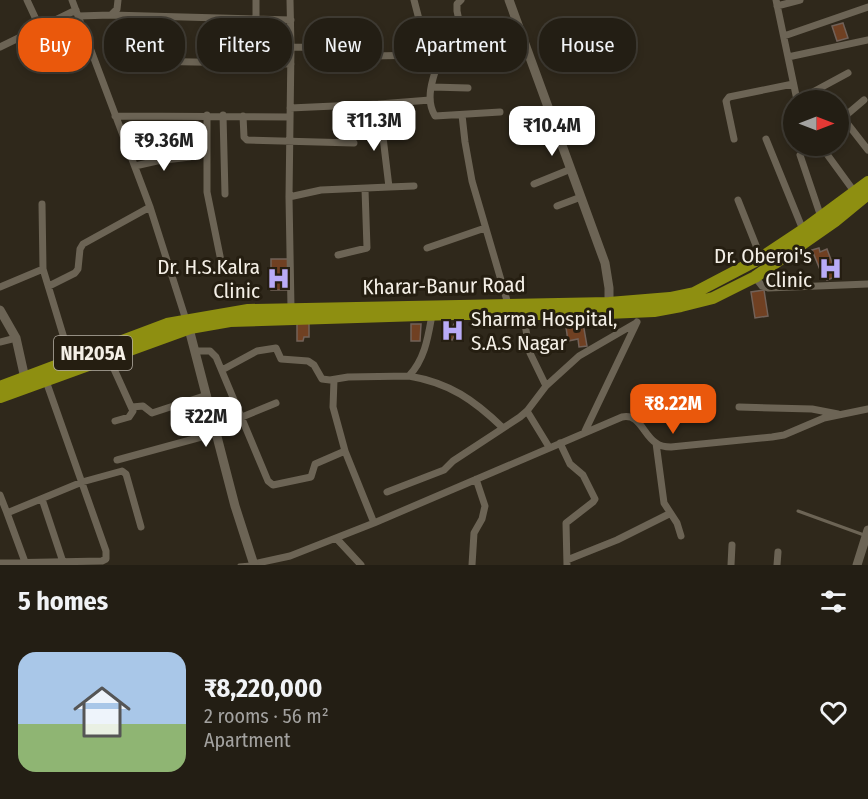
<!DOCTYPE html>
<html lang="en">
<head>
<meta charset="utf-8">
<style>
	:root { --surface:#231e14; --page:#2f2b22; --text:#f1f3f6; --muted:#a3a2a0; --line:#403c34; --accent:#ea580c }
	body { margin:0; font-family:"Fira Sans Condensed",sans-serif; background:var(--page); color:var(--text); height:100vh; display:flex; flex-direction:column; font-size:22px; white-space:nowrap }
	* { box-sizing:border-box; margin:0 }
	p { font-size:20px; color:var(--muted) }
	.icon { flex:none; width:33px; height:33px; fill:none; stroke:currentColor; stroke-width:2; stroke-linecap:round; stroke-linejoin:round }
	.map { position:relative; height:565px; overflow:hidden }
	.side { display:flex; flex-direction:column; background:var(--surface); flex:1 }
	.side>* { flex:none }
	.top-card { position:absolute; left:18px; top:18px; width:832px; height:54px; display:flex; gap:12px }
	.needle { width:39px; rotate:90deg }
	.controls { position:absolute; left:783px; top:90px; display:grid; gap:12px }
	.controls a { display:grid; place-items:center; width:66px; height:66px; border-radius:50%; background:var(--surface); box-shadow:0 3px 9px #0003,0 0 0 2px var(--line); font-size:30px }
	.price { position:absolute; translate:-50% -51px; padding:0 14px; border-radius:12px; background:#fff; color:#222; font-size:20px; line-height:39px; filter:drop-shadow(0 2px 3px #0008) }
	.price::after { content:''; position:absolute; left:50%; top:36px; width:18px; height:14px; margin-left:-9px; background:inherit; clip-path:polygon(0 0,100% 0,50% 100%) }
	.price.active { background:var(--accent); color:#fff }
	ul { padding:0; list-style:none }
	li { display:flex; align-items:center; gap:18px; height:150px; padding:0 18px }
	li span { display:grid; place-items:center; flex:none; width:168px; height:120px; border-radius:18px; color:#555 }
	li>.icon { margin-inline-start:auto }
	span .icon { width:72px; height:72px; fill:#fffc; stroke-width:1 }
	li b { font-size:26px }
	h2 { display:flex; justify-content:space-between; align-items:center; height:72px; padding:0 18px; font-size:26px }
	.chip { padding:0 21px; border-radius:24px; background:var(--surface); box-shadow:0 3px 9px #0003,0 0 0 2px var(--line); font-size:21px; line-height:54px }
	.chip.active { background:var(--accent); color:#fff }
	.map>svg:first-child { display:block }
	.building { fill:#704022; stroke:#716158; stroke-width:1.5 }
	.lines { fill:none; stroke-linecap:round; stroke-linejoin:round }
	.lane { stroke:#6c6455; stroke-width:3 }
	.street { stroke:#6c6455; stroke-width:7 }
	.secondary { stroke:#6c6455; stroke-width:9 }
	.highway { stroke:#8e8f11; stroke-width:12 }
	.labels { text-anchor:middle; stroke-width:6; stroke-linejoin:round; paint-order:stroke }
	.shield { fill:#251e11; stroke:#b6b0a6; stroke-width:1.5 }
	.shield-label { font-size:20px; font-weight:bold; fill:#f4efe6 }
	.poi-label { font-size:21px; fill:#f4efe6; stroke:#251e11; text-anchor:end }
	.street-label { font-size:21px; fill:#f4efe6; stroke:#251e11 }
</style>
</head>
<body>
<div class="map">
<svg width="868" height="565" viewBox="0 0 868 565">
	<rect width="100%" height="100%" fill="#2f281b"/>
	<path class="building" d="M843,23L848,38L837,41L832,26Z
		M418,30L420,52H411L409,31Z
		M819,248L820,252L827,249L837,276L827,280L824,271L821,272L812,250Z
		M271,259H288V290H271Z
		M764,290L768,316L755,318L751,292Z
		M582,317L587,346L579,347L578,339L568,341L565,320Z
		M297,321H309V337H304L303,341H297Z
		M411,324H421L420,341H411Z
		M454,324L459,327L452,340L447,337Z"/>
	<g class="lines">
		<path class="lane" d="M798,511L864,535
			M239,565L251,564"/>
		<path class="street" d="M27,0L40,28
			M72,0L150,207L186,320
			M256,0V19
			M290,0L291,47L289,197L291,308
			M414,0L420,23L425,32L438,33L461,29
			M461,0L457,4V11L467,58
			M776,0L797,100
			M777,6L800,0
			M111,15L291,20
			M78,16L111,15L117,9L118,0
			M784,36L868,7
			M0,47L76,10
			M291,47L351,48L371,56L426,55L475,59L501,57L526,48
			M440,57C434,75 424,98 435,116L500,112
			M788,57L868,40
			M144,61L291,64
			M432,87L468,88
			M798,100L848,73
			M379,104L430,100
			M207,115V192L221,261
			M223,115L225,194
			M462,115L465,142L472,181L508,304
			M115,116L290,117
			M243,116L244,137L247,140L354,143
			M843,118L868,150
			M838,122L864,100
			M734,139L726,101L729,97L793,84
			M766,139L803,230
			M821,146L856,194
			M800,155L821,217
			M135,166L157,161L190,157
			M534,184L571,169
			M389,187L414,186
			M289,197L321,190L389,187L379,104L290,108
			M738,200L761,258
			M42,204L43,269L71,361
			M557,206L581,197
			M427,248L485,228
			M338,255L367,248L365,189
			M755,277L762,286L768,288L868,284
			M49,286L75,273L78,269L80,249L83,244L150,207
			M0,287L43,269
			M523,313L530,353L546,386
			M432,315C428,337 425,359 409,376C450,383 474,400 503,428
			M0,342L16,338
			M196,351H210L216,357L268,481L273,485L311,477L315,464L345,451L333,407L334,380
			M109,358L133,411L129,417L115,421
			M222,370L257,351L276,348L281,359L308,361L314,365L322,379L330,380L348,377L409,376
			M132,407L143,406L152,413L207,395
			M739,407L812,409L838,414
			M527,411L549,447
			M242,417L276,403
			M585,431L637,322
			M560,443L570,464L583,475L595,499L593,502L566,523L567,565
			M656,443L664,503L677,523L681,536
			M345,451L374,523
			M117,460L216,433
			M387,492L444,470L453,461L520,417L527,411L546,386L579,356L636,323
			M0,495L7,513L82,482L122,471L126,474L141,527
			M42,499L63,562
			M7,513L25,562
			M336,538L361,565
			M567,560L617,540L669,514
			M0,563L102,561L106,559V551L46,381
			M253,564L290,556L374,523L622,417C640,413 643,435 656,443C660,446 666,447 671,447L772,437L784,435L824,418L868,409
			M472,565L474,533L482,519L485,506L476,479
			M731,565L732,545
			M777,565L778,552"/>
		<path class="secondary" d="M509,0L605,263L609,288V307
			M0,310L16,338L26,383
			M188,325L235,506L254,565
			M857,565L868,530"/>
		<path class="highway" d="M0,387L167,324L248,310L609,303L670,298L694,293L761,258L803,230L868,182
			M0,397L190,328L230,321L453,314H584L654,311L681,306L713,298L755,277L835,221L868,194"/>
	</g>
	<defs>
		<symbol id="hospital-bare" viewBox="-9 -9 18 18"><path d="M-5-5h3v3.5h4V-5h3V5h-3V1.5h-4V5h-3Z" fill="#b9abf7" stroke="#251e11" stroke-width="2.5" paint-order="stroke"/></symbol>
	</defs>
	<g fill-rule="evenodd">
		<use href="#hospital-bare" x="814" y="252" width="33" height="33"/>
		<use href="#hospital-bare" x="262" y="262" width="33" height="33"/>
		<use href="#hospital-bare" x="436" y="314" width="33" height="33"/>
	</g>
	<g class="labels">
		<rect class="shield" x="54" y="336" width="78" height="34" rx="4.5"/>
		<g class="shield-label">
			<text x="93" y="360">NH205A</text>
		</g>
		<g class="poi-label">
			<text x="812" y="263">Dr. Oberoi's<tspan x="812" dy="24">Clinic</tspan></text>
			<text x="260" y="274">Dr. H.S.Kalra<tspan x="260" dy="24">Clinic</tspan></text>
			<text x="471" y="326" text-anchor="start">Sharma Hospital,<tspan x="471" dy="24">S.A.S Nagar</tspan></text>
		</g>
		<g class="street-label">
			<text transform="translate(444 286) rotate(-1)" y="7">Kharar-Banur Road</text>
		</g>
	</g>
</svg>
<div class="controls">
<a><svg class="needle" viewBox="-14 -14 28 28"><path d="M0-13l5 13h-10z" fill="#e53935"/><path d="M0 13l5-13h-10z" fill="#a3a2a0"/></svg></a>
</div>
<b class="price" style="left:374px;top:152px">₹11.3M</b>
<b class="price" style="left:552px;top:157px">₹10.4M</b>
<b class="price" style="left:164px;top:172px">₹9.36M</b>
<b class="price active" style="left:673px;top:435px">₹8.22M</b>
<b class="price" style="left:206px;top:448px">₹22M</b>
<div class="top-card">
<a class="chip active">Buy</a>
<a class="chip">Rent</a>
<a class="chip">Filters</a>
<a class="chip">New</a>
<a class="chip">Apartment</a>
<a class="chip">House</a>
</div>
</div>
<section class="side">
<h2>5 homes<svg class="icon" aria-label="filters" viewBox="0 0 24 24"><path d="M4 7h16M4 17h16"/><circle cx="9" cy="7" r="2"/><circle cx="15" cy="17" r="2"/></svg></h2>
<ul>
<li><span style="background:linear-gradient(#a9c7e8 60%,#8fb573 0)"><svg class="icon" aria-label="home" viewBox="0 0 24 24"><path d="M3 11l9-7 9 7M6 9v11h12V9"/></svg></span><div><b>₹8,220,000</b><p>2 rooms · 56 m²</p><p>Apartment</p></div><svg class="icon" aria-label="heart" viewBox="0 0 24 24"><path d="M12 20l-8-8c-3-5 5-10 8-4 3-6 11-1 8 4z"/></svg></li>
</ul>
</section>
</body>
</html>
